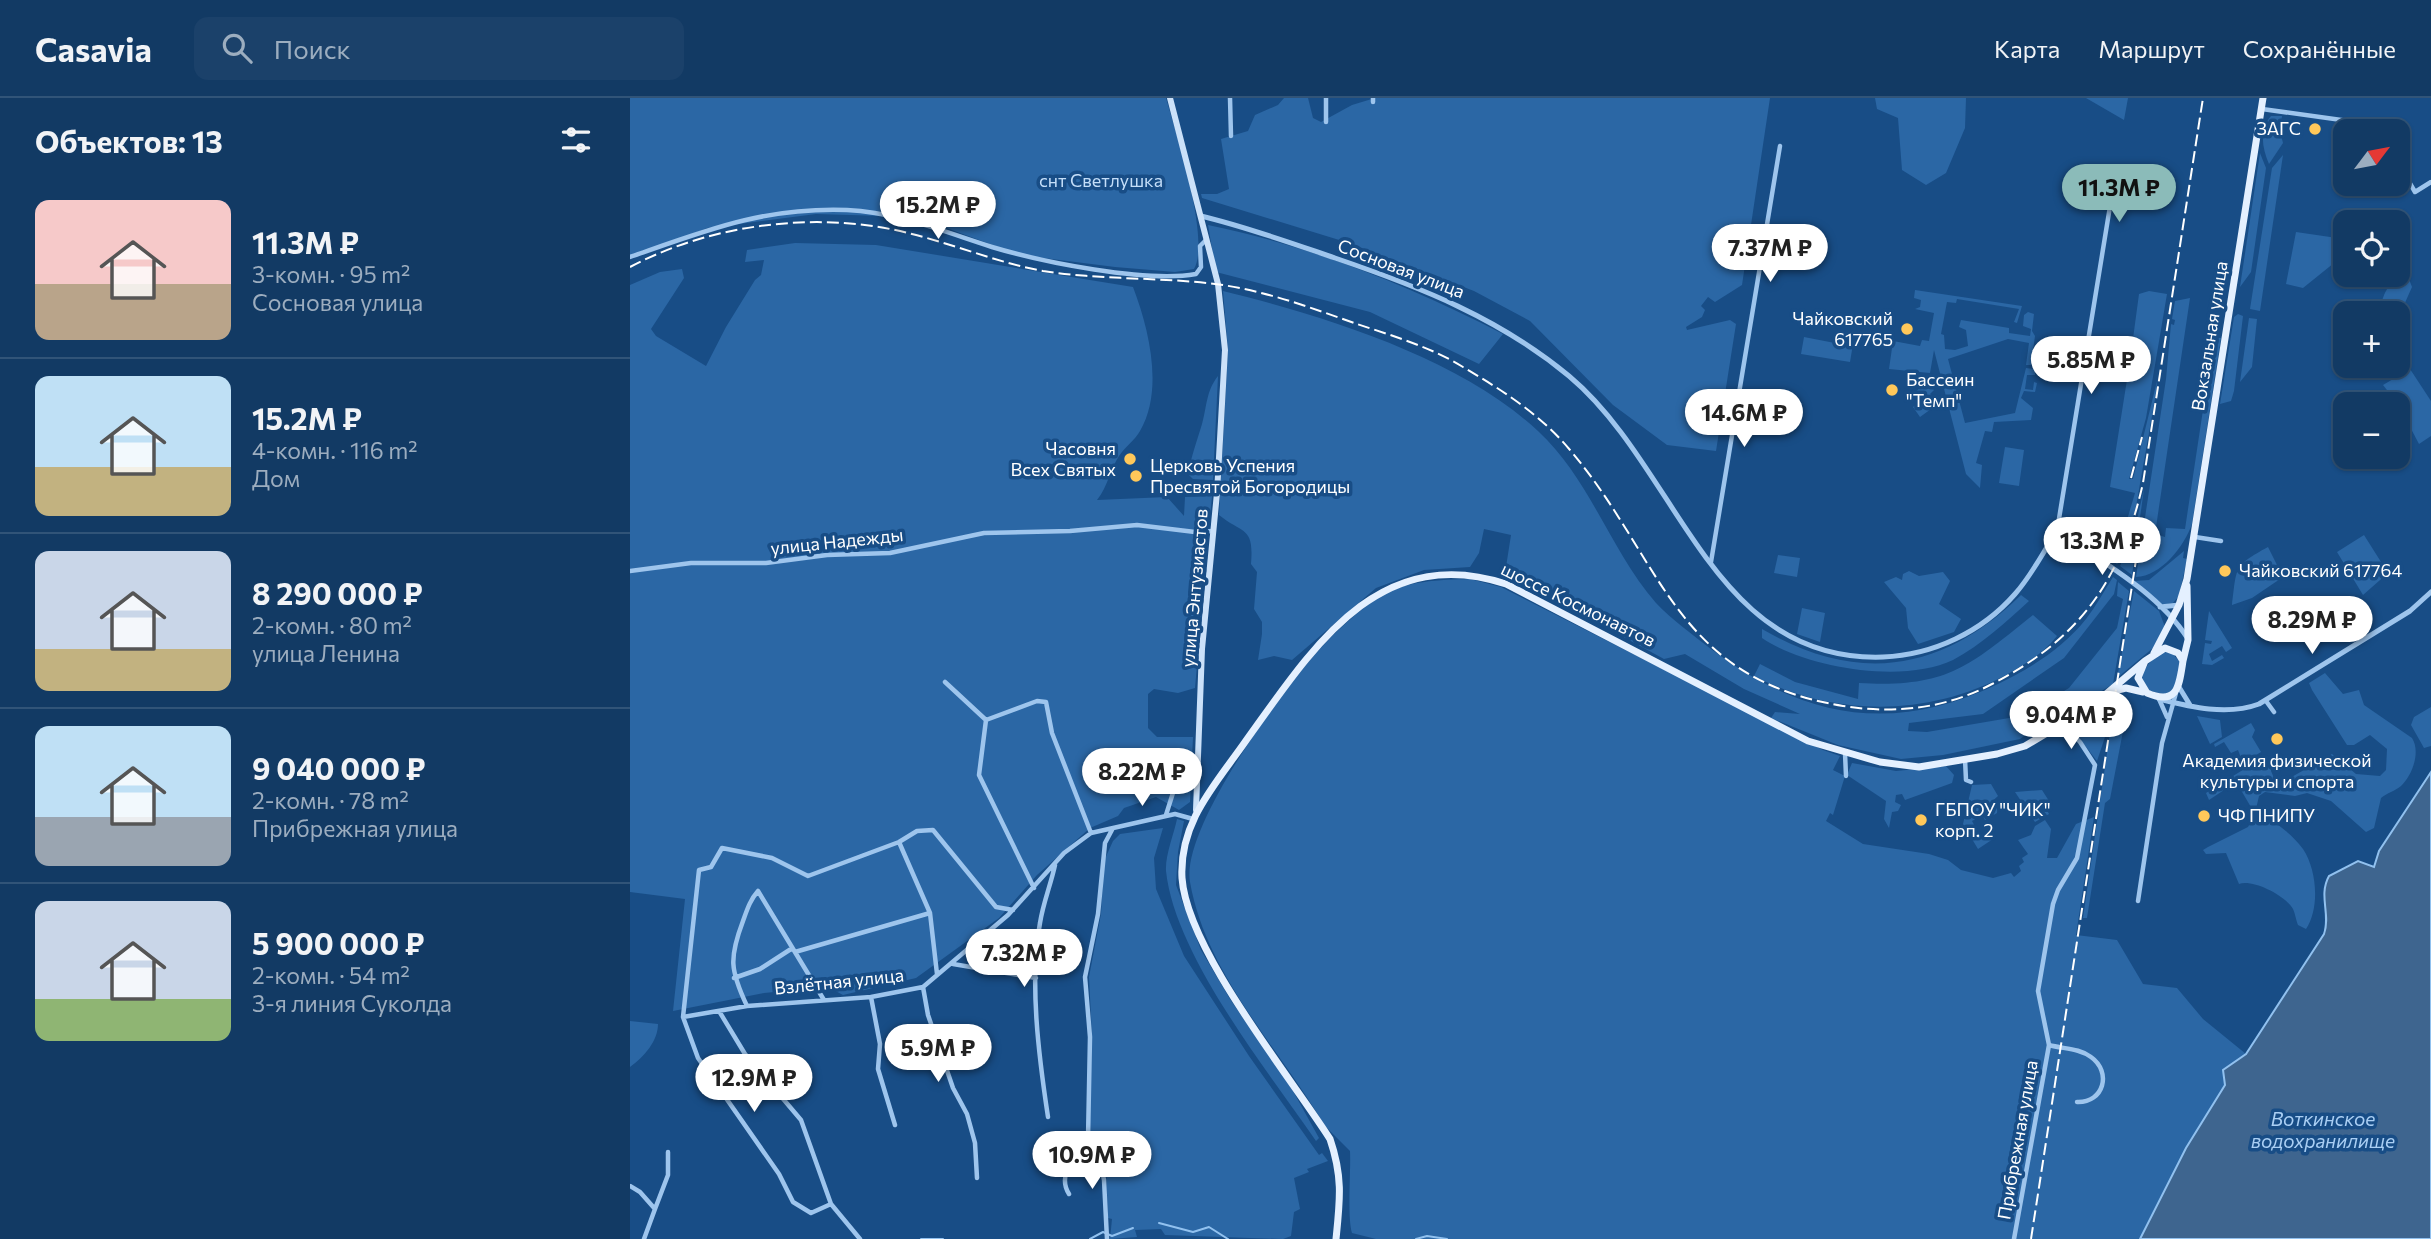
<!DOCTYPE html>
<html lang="ru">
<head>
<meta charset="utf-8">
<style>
	:root { --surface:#123a64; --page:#1b416a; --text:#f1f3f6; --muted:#9cadbf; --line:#315478; --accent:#8bbbb9 }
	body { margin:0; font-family:Commissioner,sans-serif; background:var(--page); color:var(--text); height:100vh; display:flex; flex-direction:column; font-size:26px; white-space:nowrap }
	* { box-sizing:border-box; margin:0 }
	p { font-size:23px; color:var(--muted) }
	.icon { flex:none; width:38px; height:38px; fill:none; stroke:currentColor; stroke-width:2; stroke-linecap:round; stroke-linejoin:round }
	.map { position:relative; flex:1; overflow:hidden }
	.side { display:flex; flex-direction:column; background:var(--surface); width:630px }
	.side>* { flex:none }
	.needle { width:46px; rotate:58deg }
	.tools { position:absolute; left:1703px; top:21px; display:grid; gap:14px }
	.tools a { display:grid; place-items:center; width:77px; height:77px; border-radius:14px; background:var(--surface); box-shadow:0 2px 5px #0004,0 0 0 2px var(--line); font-size:35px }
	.price { position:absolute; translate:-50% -60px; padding:0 16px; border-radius:24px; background:#fff; color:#222; font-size:23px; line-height:46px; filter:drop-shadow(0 2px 4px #0008) }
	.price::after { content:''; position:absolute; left:50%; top:42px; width:21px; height:16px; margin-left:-10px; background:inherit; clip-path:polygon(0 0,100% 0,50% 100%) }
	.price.current { background:var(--accent); color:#111 }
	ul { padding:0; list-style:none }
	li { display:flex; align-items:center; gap:21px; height:175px; padding:0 35px }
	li+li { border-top:2px solid var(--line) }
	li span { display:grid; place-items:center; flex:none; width:196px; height:140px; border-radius:14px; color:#555 }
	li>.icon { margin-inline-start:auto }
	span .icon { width:84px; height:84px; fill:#fffc; stroke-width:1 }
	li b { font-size:30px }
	h2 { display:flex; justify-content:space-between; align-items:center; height:84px; padding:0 35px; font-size:30px }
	header { display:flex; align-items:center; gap:42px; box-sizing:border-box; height:98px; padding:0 35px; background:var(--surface); border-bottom:2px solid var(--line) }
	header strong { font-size:33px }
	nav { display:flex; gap:38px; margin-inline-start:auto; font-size:24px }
	.search { width:490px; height:63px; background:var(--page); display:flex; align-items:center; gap:18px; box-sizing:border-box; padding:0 24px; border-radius:14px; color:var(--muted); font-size:26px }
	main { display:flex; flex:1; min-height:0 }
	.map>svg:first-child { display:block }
	.green { fill:#2b67a5 }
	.water { fill:#3e658f; stroke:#91c1ef; stroke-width:2 }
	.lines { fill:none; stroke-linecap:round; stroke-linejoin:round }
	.stream { stroke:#91c1ef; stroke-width:2 }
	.minor { stroke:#9ec5ed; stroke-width:4.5 }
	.tertiary { stroke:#9ec5ed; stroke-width:5 }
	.secondary { stroke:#cbe1f9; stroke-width:6 }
	.primary { stroke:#e4f0ff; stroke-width:7 }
	.rail { stroke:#fff; stroke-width:2; stroke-dasharray:12 5; stroke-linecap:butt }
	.poi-dot { fill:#ffc85a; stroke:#184d86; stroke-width:2.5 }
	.labels { text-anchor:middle; stroke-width:7; stroke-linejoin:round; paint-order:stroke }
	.poi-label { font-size:18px; fill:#fff; stroke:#184d86; text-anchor:start }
	.park-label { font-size:18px; fill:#c4def9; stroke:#184d86 }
	.street-label { font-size:18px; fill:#fff; stroke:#184d86 }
	.water-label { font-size:19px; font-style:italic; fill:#aacff4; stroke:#184d86 }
</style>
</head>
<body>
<header>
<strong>Casavia</strong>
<div class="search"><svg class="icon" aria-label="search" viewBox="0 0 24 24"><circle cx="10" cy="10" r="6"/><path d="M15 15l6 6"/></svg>Поиск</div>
<nav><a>Карта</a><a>Маршрут</a><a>Сохранённые</a></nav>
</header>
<main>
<section class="side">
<h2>Объектов: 13<svg class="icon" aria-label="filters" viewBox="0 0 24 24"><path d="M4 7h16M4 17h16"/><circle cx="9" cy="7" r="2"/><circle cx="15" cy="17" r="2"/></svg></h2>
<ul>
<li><span style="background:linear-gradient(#f6c9c9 60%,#b9a48a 0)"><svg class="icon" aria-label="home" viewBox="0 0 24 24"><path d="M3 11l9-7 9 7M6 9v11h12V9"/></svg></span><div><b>11.3M ₽</b><p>3-комн. · 95 m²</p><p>Сосновая улица</p></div></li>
<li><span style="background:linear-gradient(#bfe0f5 65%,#c2b280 0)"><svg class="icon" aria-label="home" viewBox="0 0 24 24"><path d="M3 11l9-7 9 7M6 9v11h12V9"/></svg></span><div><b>15.2M ₽</b><p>4-комн. · 116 m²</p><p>Дом</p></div></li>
<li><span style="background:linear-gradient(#c9d6e8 70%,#c2b280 0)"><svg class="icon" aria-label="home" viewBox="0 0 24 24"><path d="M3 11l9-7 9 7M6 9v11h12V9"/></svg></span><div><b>8 290 000 ₽</b><p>2-комн. · 80 m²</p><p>улица Ленина</p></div></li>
<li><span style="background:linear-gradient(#bfe0f5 65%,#9aa5b1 0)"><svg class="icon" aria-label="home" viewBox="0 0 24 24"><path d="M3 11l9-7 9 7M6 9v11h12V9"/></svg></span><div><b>9 040 000 ₽</b><p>2-комн. · 78 m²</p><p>Прибрежная улица</p></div></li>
<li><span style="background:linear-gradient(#c9d6e8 70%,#8fb573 0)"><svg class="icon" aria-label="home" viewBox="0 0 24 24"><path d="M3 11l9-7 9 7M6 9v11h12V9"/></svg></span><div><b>5 900 000 ₽</b><p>2-комн. · 54 m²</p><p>3-я линия Суколда</p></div></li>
</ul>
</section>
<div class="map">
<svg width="1801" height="1141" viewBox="0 0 1801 1141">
	<rect width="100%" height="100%" fill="#184d86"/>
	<path class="green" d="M0,0H536C546,35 581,142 564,171L545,174L485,169L390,157L311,128L254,118L186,116L77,130L0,161Z
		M654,0H678L683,20L691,24L722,7L745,0H1140L1112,187L1085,204L1078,199L1071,208L1075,212L1072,219L1056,229L1057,232L1100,222L1106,226L1086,353L1037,347L983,307L900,223L844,193L719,145L572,100L571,96H587L599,91L591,41L618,33L625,17L648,7Z
		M1245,0H1336L1335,30L1316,75L1296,87L1272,72L1268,20L1247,11Z
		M1456,0H1498L1494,22Z
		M1641,18H1652L1650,33L1653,45L1639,66C1632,50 1629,32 1641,18Z
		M1630,55L1636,70L1621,174L1610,189Z
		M1653,57L1630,213L1620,211L1642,70Z
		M578,127C682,148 780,188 873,236L849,266L740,214L586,174Z
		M1666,134L1707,140L1704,165L1673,190L1656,186Z
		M165,145L246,147L503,189C519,231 534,292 510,333C505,342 495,349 489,358C480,372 478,388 467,402L537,399L554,418L555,399L582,398L565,590L548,595L524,591L518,596V630L527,639H563L560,704L549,712L526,699L494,710L488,718L460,730L407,777L369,820L286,880L213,897L198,889L134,895L43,913L55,801L0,794V187L30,174L52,171L54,180L21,231L26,238L76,268L96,229L125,182L131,177L134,162L115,164L117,152Z
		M1770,177L1779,181L1782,189L1770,216L1768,218V215H1751C1749,203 1759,183 1770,177Z
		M1285,192L1392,208L1387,225L1384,224L1389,211L1327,201L1326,205L1317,204L1311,236L1314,237L1315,251L1325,252L1338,248L1336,232L1329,229L1331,222L1379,230V235L1400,238L1401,231L1393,228L1394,217L1398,214L1404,216L1402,233L1405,238L1401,267H1396L1399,245L1378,241L1318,261L1335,325L1385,315L1396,270L1405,271V277H1397L1395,291L1403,292L1404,284L1407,285L1405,294L1394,293L1391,300L1403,310L1401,322L1364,324L1362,334L1355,333L1346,365L1352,367L1350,390L1336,376L1304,252L1300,275L1259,271L1263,243L1290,248L1292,242L1299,243L1304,215L1285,211L1290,209L1291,202L1284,200Z
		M593,193C695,218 830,260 908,333C960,381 980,452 1026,505C1042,522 1062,536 1081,551C1173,620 1262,637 1368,586C1400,571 1434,549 1456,521C1466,508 1474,493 1483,479L1487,482L1484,496L1434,560L1353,616L1279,625L1278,633L1297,634L1391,618H1399L1405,630L1390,641L1313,657L1271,661L1208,647L1141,620L1145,614L1170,616L1114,591L1055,556L1034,561L891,483L881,481L876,469L881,437L854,431L849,455L840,469L794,472L746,490L662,562L644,558L628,562L632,536V524L624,511L627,474L621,466C624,428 614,437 589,417L598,252Z
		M1519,193L1537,196L1516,320L1499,381H1503L1527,283L1526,295L1505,414L1487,466L1442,435L1436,422L1470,452L1486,459L1505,395L1480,389L1499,269L1476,265L1496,261V253L1480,250V246L1502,248L1509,196Z
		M1560,200L1525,436L1535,439L1536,430L1555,431L1584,239L1591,240L1562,426C1554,449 1531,478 1506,479L1536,281L1541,226L1544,227L1545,222L1542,221L1545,203Z
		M1608,216L1613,218L1604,293L1601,303L1590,306L1604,219Z
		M1619,220L1627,221L1622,269L1610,284Z
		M1174,239L1215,247L1218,240H1224L1220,264L1171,256Z
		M1780,271L1801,303V338L1789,346L1768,306L1753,287Z
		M588,278L583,382L563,381L558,376C561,359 567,343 572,326C577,308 576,293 588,278Z
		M1298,284L1304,292L1300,296L1308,306L1290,319L1283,309L1292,302L1285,294Z
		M1375,349L1394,352L1389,388L1369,385Z
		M1514,391L1502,477L1490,468L1505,430Z
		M1734,437L1758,475L1733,497L1707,454Z
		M1638,449L1653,479L1622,500L1602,507C1607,469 1603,468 1638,449Z
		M1554,453L1553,460L1557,461L1549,498L1543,505L1531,507L1505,483L1519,482Z
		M1148,457L1170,460L1167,479L1144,475Z
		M1279,473L1289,478L1313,474L1320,483L1309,506L1331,521L1324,534L1288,546L1278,530L1276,510L1254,484L1266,479L1272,482L1273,476Z
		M840,481L871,489L1193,652L1210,658L1203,672L1215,678L1203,717L1200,715L1196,723L1233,746L1299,756L1318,762L1331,772L1363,780L1381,775L1384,779L1391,773L1389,768L1394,764L1392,760L1398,756L1388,742L1401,737L1405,728L1415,722L1421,731L1417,760H1427L1446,726L1464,719L1446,837L1487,842L1513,886L1547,890L1573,921L1616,956L1594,976L1595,987L1556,1050L1510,1141H746L722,1135C717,1118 721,1074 720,1053L695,1028C649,950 576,876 560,784C551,730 651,594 689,552C706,533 727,514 748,500C775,482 810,482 840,481Z
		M1488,484L1499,493L1483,586L1418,626L1411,622L1404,611L1439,590L1487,530L1493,501L1487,498Z
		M1504,493L1529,513L1535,529L1523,550L1487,580Z
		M1391,497L1399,503C1376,524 1351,547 1323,562C1273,586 1176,570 1132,540V531C1228,587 1312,574 1391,497Z
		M1172,510L1195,515L1190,544L1167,536Z
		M1579,513L1602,550L1596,554L1592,548L1579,556L1582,563L1592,557L1594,560L1582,567L1572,566L1575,545L1581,546L1582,543L1575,542Z
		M1403,517L1427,538C1414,555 1396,566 1376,577C1298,619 1203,619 1124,578L1130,566L1165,584L1228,601L1229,585C1317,590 1338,569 1403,517Z
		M1536,554L1542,555L1550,564L1546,593L1538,597L1520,593L1512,581C1513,569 1525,557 1536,554Z
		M1695,575L1713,596L1729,592L1734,607L1782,640C1791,654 1782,678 1771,688C1765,693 1757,695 1751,700L1744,730L1736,734L1701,703L1677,695L1665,698L1635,694L1629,698L1626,711C1642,723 1661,734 1673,751C1687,772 1690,810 1676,831L1668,827C1666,822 1665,815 1663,811C1656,798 1623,781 1609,786L1596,755L1576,756L1573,752L1578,749L1618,729L1625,716L1608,687L1603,686L1579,702L1576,695L1635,658L1643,663L1641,673L1644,680L1653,684L1702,656L1726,676L1750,678L1756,672L1757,651L1740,637L1724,647H1717L1682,592L1679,585Z
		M1485,600L1498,608L1500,622L1494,628L1480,701L1475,705L1457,820H1453Z
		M1481,602L1476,636L1467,663L1439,627Z
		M1801,609V648L1794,650L1781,627L1784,619Z
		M1567,618L1590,622L1592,639L1580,646Z
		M1621,625L1625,632L1622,639L1631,654L1613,665L1608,652L1601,655L1594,644L1585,649L1584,646Z
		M1222,665L1266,673L1316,668L1324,677L1322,685L1275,702L1272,696L1266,697L1265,704L1271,707L1268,713L1262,714L1259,730L1254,721L1256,703L1217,677Z
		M1361,686L1368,698L1358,707L1362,709L1368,703L1367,715L1355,722L1352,717L1342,723L1350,738L1359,733L1363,741L1348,751L1333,726L1342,687Z
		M1412,692L1419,703L1414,707L1419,716L1405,724L1385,694Z
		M547,721L554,723L548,754L546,787L571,852L600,901L663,993L689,1040L686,1043C638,973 545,858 536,773C535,757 544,736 547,721Z
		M533,730L524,760L526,791L554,858L619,958L689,1057L692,1055L698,1063L677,1071L679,1074L664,1080L670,1111L664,1114L661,1138L653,1141L535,1137L531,1131L505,1132L507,1139L480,1141L482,1121L478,1120L476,1070L469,1055L468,1035L459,1033L462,938L459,879L471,816L474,763L483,743L490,736Z
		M0,923L28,926C28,943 14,959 0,969Z"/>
	<path class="water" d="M1801,674V1141H1510L1556,1050L1595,987L1593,972L1616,956L1694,836C1701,816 1688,798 1699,778L1728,763L1744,769L1749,753Z"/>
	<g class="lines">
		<path class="stream" d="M529,1125L563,1134L579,1129L598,1141
			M291,1141H313
			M460,1141L473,1134L482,1138L503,1130
			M786,1141L797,1138L817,1141"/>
		<path class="minor" d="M600,0L601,38
			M696,0V24
			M743,0V4
			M1632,11L1733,25L1748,33
			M1768,65L1785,94L1801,84
			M0,159C77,132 134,109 217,112C266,114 315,134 362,149C412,164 516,185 566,176L571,169L570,148L576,142
			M1427,433L1483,90
			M1565,439L1591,443
			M1081,464L1150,48
			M0,473L61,465H136L197,457L260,455L354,435L440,433L507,427L565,434L583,433
			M315,584L356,622
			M1529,601L1537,619
			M1636,603L1644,614
			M1215,655L1216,678
			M1335,661L1336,682L1341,684
			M536,717L547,682L567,669
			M269,744L300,815L307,876
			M404,790L349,677L356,622L407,603L416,604L422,635L461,735
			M1508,803L1532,645L1546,595
			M165,854L300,815
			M323,866L406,880
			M104,880L130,871L161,851
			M293,889L298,917L323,990L337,1016L345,1045L347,1080
			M241,899L250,946L248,971L265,1027
			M117,908C100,872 99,860 113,823C117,812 120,802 128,793L194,902
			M89,913L115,956L171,1022L201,1106L230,1141
			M53,919L117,908L241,899L293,889L378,817L434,755L461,735L545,716L563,721
			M1419,947C1433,951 1449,950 1461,959C1482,974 1474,1005 1447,1004
			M418,1019C409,960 399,883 410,825C413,805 421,786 425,767
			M458,1041L468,1054L474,1082L477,1141
			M0,1088L10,1094L25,1111L14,1141
			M439,1096C426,1075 447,1058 458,1041L460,939L455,879L468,816L475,745L483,730
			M201,1106L181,1115L163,1104L149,1076L68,960L53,919L69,772L81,769L92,750L142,760L178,778L269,744L287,733L303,732L366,809L383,812
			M25,1111L38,1077V1054
			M1384,1141L1419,947L1408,893L1423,806L1428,792L1447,760L1465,667L1450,644L1432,626"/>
		<path class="tertiary" d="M571,118C617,129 661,145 705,160C790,189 869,220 939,278C1050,371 1081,565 1253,559C1303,557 1352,534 1385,496C1402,477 1413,454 1427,433C1471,463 1529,495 1558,541
			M1530,509L1549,507
			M1549,589L1560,607
			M1529,601C1561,609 1597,618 1629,606L1780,513L1801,494"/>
		<path class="secondary" d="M540,0L588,186L595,252L587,395L572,551L566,712"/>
		<path class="primary" d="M1535,550L1548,555L1553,563C1549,588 1548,608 1517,595L1508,580L1515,563Z
			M1524,555L1549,507L1557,481L1633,0
			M1553,563L1558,542L1557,488
			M1484,593L1496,590L1513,594
			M706,1141C710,1102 713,1079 700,1041C660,978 557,852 552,780C549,724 585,687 615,644C680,554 747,443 876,486L1178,643L1250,664L1289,669L1367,656L1395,648L1462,608L1515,563"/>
		<path class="rail" d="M0,169C83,125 191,112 282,136C326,147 369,165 413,173C470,182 528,179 585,186C633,192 679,209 724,225C760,237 801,249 833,269C872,292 911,317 940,352C1034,463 1043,580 1213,608C1264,616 1315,611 1362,586C1451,540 1491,482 1513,385L1573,0
			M1501,380L1512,339
			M1401,1141L1512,423"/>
	</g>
	<g class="poi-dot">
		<circle cx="1685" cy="31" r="7"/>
		<circle cx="1277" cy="231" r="7"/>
		<circle cx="1262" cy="292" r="7"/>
		<circle cx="500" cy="361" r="7"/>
		<circle cx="506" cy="378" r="7"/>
		<circle cx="1595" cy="473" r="7"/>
		<circle cx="1647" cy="641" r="7"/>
		<circle cx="1574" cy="718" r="7"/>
		<circle cx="1291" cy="722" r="7"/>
	</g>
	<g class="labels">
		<g class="poi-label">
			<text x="1671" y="37" text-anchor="end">ЗАГС</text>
			<text x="1263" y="227" text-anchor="end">Чайковский<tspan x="1263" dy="21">617765</tspan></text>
			<text x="1276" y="288">Бассеин<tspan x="1276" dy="21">"Темп"</tspan></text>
			<text x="486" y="357" text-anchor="end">Часовня<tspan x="486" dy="21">Всех Святых</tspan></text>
			<text x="520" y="374">Церковь Успения<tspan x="520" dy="21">Пресвятой Богородицы</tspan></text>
			<text x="1609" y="479">Чайковский 617764</text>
			<text x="1647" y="669" text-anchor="middle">Академия физической<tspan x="1647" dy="21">культуры и спорта</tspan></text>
			<text x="1305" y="718">ГБПОУ "ЧИК"<tspan x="1305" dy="21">корп. 2</tspan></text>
			<text x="1588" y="724">ЧФ ПНИПУ</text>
		</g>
		<g class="park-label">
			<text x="471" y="89">снт Светлушка</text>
		</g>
		<g class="street-label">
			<text transform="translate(771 171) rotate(21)" y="6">Сосновая улица</text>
			<text transform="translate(1580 238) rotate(-81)" y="6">Вокзальная улица</text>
			<text transform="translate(207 444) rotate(-6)" y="6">улица Надежды</text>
			<text transform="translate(565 490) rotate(-85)" y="6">улица Энтузиастов</text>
			<text transform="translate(948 507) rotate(26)" y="6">шоссе Космонавтов</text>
			<text transform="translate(209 884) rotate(-6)" y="6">Взлётная улица</text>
			<text transform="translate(1388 1042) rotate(-80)" y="6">Прибрежная улица</text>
		</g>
		<g class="water-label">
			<text x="1693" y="1028">Воткинское<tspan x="1693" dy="22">водохранилище</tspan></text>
		</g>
	</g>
</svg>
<div class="tools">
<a><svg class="needle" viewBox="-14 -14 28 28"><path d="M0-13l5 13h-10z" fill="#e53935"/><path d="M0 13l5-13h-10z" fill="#9cadbf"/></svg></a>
<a><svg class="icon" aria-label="locate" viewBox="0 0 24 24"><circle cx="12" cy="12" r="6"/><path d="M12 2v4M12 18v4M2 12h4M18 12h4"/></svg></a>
<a>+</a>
<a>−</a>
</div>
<b class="price current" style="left:1489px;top:126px">11.3M ₽</b>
<b class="price" style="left:308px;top:143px">15.2M ₽</b>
<b class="price" style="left:1140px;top:186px">7.37M ₽</b>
<b class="price" style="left:1461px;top:298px">5.85M ₽</b>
<b class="price" style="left:1114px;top:351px">14.6M ₽</b>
<b class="price" style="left:1472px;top:479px">13.3M ₽</b>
<b class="price" style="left:1682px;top:558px">8.29M ₽</b>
<b class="price" style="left:1441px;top:653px">9.04M ₽</b>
<b class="price" style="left:512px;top:710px">8.22M ₽</b>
<b class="price" style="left:394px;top:891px">7.32M ₽</b>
<b class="price" style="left:308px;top:986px">5.9M ₽</b>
<b class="price" style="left:124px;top:1016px">12.9M ₽</b>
<b class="price" style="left:462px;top:1093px">10.9M ₽</b>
</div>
</main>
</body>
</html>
